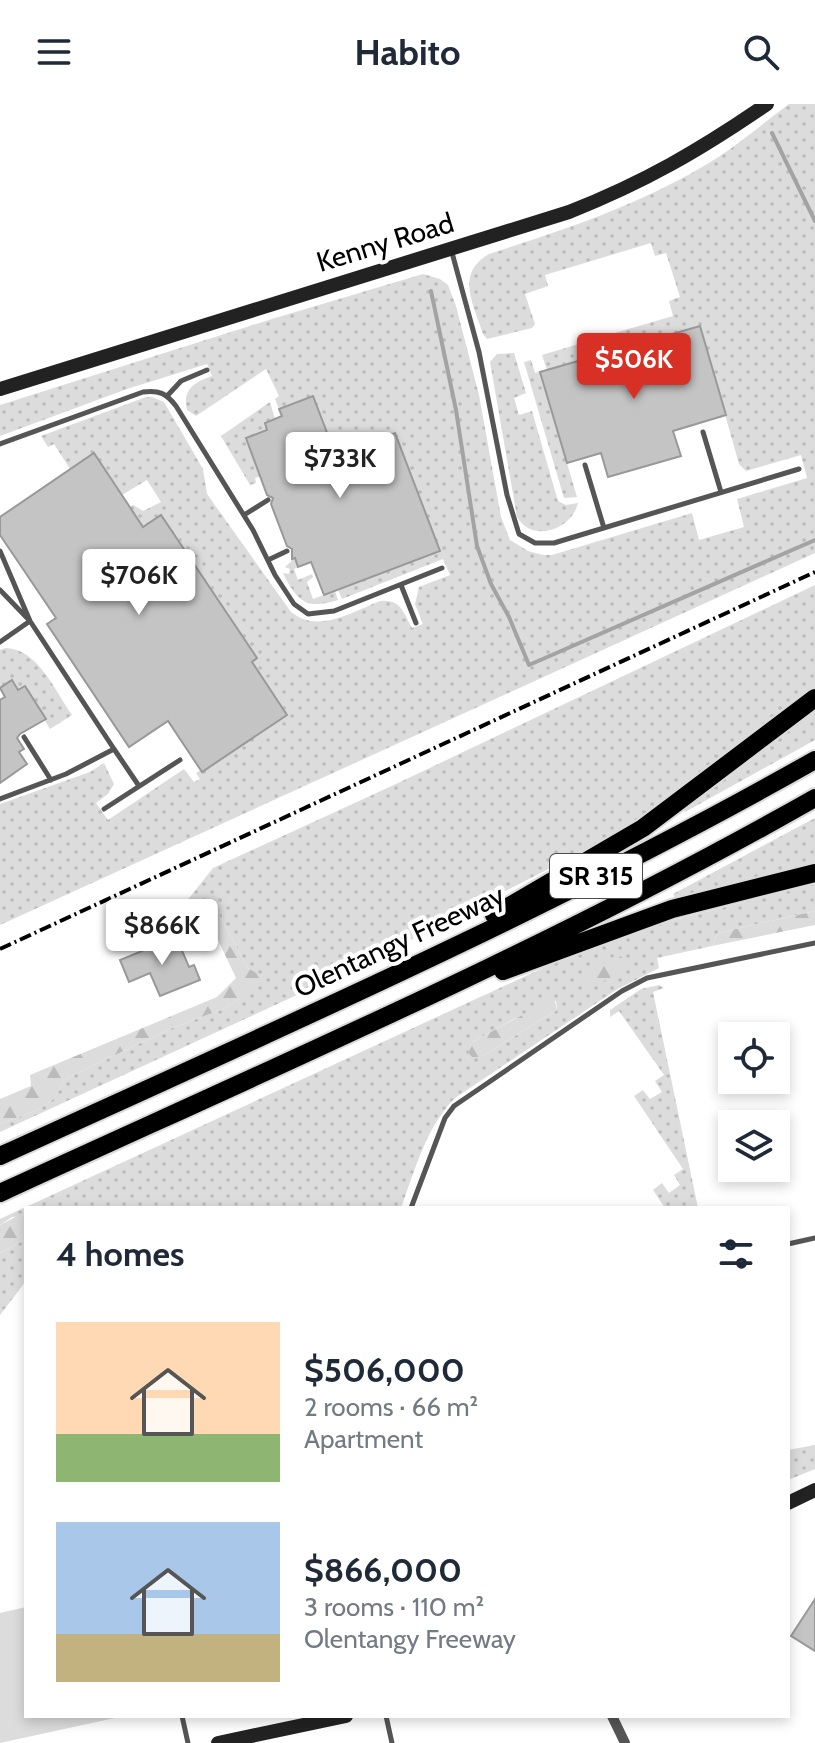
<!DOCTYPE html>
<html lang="en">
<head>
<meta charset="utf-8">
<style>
	:root { --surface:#fff; --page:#f6f6f7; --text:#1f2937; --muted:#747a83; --accent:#d93025 }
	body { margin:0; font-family:Cabin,sans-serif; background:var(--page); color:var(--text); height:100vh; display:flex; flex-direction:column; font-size:30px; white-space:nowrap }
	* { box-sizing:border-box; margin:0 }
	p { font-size:26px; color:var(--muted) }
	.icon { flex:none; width:44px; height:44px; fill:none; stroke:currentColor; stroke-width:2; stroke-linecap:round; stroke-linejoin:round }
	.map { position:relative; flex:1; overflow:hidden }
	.side { position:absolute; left:24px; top:1102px; width:766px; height:512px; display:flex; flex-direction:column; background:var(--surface); border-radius:0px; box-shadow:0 4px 12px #0003 }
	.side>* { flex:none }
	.fabs { position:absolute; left:718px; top:918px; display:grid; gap:16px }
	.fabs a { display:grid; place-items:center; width:72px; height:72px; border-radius:0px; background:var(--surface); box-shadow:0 4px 12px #0003; font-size:40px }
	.price { position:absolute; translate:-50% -68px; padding:0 18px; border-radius:8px; background:#fff; color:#222; font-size:26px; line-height:52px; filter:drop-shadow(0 2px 4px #0008) }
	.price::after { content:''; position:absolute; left:50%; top:48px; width:24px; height:18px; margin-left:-12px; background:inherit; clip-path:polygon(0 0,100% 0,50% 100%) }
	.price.selected { background:var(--accent); color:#fff }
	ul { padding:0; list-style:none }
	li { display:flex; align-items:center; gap:24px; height:200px; padding:0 32px }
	li span { display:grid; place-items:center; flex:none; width:224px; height:160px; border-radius:0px; color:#555 }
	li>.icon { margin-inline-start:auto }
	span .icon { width:96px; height:96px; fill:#fffc; stroke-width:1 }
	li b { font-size:34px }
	h2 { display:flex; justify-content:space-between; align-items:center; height:96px; padding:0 32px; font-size:34px }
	header { display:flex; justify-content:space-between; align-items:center; height:104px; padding:0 32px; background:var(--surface); font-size:36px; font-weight:800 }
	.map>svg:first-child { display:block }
	.grass { fill:url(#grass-dots); fill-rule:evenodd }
	.forest { fill:url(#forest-firs) }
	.green { fill:#dcdcdc }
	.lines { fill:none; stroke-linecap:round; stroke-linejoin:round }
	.stream { stroke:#a3a3a3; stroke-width:4 }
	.building { fill:#c4c4c4; stroke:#999; stroke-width:2 }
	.highway-casing { stroke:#dbdbdb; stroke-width:22 }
	.lane { stroke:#555; stroke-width:5 }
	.street { stroke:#555; stroke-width:10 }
	.secondary { stroke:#222; stroke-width:14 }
	.highway { stroke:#000; stroke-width:18 }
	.rail { stroke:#000; stroke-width:4; stroke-dasharray:12 4 2 4; stroke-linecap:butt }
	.labels { text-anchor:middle; stroke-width:8; stroke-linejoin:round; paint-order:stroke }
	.shield { fill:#fff; stroke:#4c4c4c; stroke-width:2 }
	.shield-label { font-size:26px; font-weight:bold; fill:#000 }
	.street-label { font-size:28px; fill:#000; stroke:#fff }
</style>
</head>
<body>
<header><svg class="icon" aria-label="menu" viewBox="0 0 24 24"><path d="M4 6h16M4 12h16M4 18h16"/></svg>Habito<svg class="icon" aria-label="search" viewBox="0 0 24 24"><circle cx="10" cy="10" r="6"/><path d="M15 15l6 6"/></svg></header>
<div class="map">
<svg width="815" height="1639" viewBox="0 0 815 1639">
	<defs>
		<pattern id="grass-dots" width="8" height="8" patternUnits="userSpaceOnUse" patternTransform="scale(2)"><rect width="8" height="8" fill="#dcdcdc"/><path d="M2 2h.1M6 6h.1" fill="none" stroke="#bbb" stroke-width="1.8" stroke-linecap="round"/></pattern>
		<pattern id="forest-firs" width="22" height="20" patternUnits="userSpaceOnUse" patternTransform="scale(2)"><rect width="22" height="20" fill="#dcdcdc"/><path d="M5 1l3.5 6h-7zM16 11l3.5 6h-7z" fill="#bbb"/></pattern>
	</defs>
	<rect width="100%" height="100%" fill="#fff"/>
	<path class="grass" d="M789,0H815V449L0,821V700L90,668L104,659L114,680L108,690L96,699L108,716L184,665L194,678L200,675L196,669L201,666L203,668L287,611L252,558L257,554L161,411L143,423L130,403L133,401L143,407L161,398L147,376L122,391L70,365L54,340L48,343L41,332L146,293H152L164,298L203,365L207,390L291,508C318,530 352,508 380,497C401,495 403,508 412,524L423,520L415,500L419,483L450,471L443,455L342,495L338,486L440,446L395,330L352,346L348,335L332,341L313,292L279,305L275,295L279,292L266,265L196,312L187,306C182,285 195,278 212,272L207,260L127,285L0,332V301L272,215L423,170L440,175L448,181L456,202L479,291L501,413L510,436L528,447L543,451H552L692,409L699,436L744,423L737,395L807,374L801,351L746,367L739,360L700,222L599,251L594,235L673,212L669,197L680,193L666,149L655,152L651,139L545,171L548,182L525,190L535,220L532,224L487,235L483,230C473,199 455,170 489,150C570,124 648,98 720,52C744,36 766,17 789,0Z
		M589,237L594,252L547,266L542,251Z
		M514,249L526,289L514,294L519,311L532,307L558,397L566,401L578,399C572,425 533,440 517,413L490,258L497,250Z
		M531,256L535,269L540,268L577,393L564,394L524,258Z
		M270,298L275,315L265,319L267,326L246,335L260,372L255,374L256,379L250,381L221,332Z
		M295,454L298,463L294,465L298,476L312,470L313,473L307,478L313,495L335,487L338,496C307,506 297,498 283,469L289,470L290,465L285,463Z
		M815,481V584L662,700L597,740L362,861L0,1028V1020C16,1013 40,1008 53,995C60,988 59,980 67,974L172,924L226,904L266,875L248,864L211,796H203L202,802L209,817L190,819L185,808L186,798L213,764L396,680Z
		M6,544C38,545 55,587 72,611L50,625L25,583L19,586L12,576L0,584V546Z
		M815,604V636L685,708L683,705Z
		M815,714V760L675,794L673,790Z
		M815,780V807L718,829L712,842L657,854L659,864L616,886L455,994C426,1023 415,1066 401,1104H26V1112L12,1113L0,1121V1115L571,851L647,823ZM556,897L557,906L481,953H472V938L514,915Z
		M659,881L664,884L653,888L698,1104H665L653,1086L662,1079L669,1089L680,1081L674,1071L683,1065L634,992L643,986L650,995L662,988L655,977L664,971L619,907L610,913V906L641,885Z
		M26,1135V1177L0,1211V1149Z
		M815,1341V1365L788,1376V1346Z"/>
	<path class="forest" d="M203,796H211L248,864L267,875L226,904L172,924L67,974C59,980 60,989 53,995C40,1008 16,1013 0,1020V995L31,982L30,971L217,893L236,874L202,802Z
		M815,807V821L712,842L718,829Z
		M620,852L625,856L626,865L591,884L586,879L584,870L613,853Z
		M554,894L557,906L481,953H472L468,948L472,938Z
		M21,1110L26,1112V1135L0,1149V1121Z"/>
	<path class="green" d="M26,1503V1612H124L0,1639V1509Z"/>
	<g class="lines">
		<path class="stream" d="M772,29L815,117
			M431,187L456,306L477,442L491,480L509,513L529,561L815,436"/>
	</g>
	<path class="building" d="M700,222L726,311L673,327L681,352L608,373L601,349L567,359L540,268Z
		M313,292L336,352L395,329L440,447L324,491L311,458L298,463L295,454L292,455V445L287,442L271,400L273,394L267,391L246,334L267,326L265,319L282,312L279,305Z
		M94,349L143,423L161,411L257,554L252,558L287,611L202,668L168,617L129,643L47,520L56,514L0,431V413Z
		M12,576L18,586L25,582L46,615L20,630L17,634L24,645L19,648L27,660L0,679V596L5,593L0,584Z
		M176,833L189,863L194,861L200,876L160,892L150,869L129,878L120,856Z
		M815,1495V1547L791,1532Z"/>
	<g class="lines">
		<defs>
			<path id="highway" d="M494,811L643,724L815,594
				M503,867L672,805L815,769
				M0,1052C274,927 552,805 815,656
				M0,1089C274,963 553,843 815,694"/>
		</defs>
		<use href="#highway" class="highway-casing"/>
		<path class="lane" d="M451,145L479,248L507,391L519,430L535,439H554L799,365
			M168,291L181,277L207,266
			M703,328L721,388
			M0,340L143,288C159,286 166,289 176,302L253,426L275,471L294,500L308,510L334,507L442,464
			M585,361L604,424
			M244,411L268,396
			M0,447L30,517L114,645L66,670L0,695
			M268,456L287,447
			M401,481L416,519
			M0,486L30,517L0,538
			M24,633L51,676
			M114,645L139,682
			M104,705L180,656
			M411,1104L445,1014L454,1002L622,887L647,874L815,839
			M788,1140L815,1134
			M182,1612L188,1639
			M386,1612L392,1639"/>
		<path class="street" d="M612,1612L625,1639"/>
		<path class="secondary" d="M0,285L569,108C645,78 700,46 767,0
			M788,1399L815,1386
			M218,1639L346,1612"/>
		<use href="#highway" class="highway"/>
		<path class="rail" d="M0,845L815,468"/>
	</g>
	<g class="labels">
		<rect class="shield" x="550" y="750" width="92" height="44" rx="6"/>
		<g class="shield-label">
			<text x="596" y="781">SR 315</text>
		</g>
		<g class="street-label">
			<text transform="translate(385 138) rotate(-17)" y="10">Kenny Road</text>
			<text transform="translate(399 837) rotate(-25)" y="10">Olentangy Freeway</text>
		</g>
	</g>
</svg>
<div class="fabs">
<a><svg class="icon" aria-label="locate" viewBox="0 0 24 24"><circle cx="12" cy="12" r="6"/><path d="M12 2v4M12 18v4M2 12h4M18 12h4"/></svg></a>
<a><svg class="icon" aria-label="layers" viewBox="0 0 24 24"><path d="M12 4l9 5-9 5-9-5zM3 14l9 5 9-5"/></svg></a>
</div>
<b class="price selected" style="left:634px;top:297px">$506K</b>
<b class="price" style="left:340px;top:396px">$733K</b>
<b class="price" style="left:139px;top:513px">$706K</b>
<b class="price" style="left:162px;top:863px">$866K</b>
<section class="side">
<h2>4 homes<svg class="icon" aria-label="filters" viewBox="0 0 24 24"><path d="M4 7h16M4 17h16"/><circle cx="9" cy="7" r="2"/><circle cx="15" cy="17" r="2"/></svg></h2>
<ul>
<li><span style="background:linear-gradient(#ffd9b3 70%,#8fb573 0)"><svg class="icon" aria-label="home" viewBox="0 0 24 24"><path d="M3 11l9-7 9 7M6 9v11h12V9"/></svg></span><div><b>$506,000</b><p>2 rooms · 66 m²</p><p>Apartment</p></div></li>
<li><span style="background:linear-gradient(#a9c7e8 70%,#c2b280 0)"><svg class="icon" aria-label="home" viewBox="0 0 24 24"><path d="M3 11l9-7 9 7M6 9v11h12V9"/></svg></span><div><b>$866,000</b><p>3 rooms · 110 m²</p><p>Olentangy Freeway</p></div></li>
</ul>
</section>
</div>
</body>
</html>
